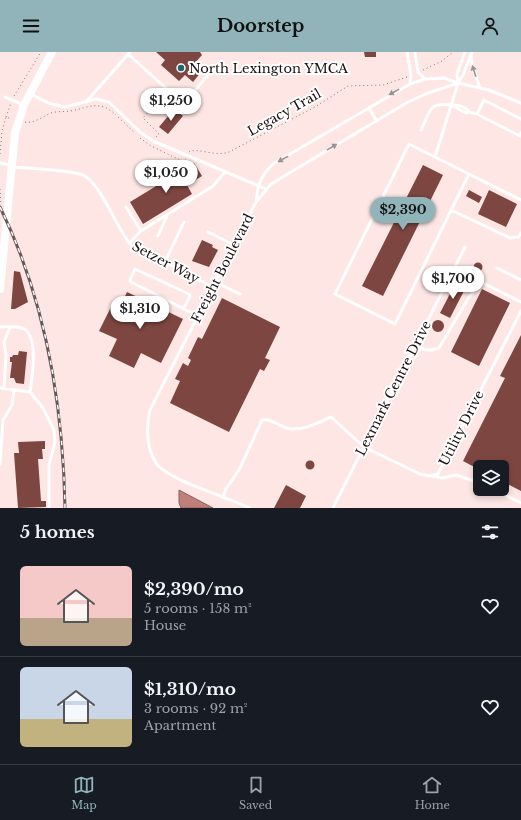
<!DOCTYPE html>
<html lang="en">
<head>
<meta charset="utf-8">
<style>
	:root { --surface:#171b24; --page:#242831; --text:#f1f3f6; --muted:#9ea1a6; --line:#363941; --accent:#91b4ba }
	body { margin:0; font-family:"Libre Baskerville",serif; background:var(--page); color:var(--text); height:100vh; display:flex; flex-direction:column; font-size:15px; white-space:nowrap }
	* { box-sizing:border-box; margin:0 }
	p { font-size:13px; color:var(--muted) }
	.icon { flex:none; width:22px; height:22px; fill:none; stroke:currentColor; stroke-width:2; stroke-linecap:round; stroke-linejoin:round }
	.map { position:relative; height:456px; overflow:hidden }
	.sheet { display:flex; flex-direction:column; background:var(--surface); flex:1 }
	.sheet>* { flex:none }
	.tools { position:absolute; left:473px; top:408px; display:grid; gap:8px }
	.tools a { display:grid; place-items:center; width:36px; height:36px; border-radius:6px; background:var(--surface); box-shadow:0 2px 6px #0003; font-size:20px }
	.price { position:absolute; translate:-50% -34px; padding:0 9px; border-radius:14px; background:#fff; color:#222; font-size:13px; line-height:26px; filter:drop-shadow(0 1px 2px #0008) }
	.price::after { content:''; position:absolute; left:50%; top:24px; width:12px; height:9px; margin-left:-6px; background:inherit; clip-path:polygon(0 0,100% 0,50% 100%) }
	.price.active { background:var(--accent); color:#111 }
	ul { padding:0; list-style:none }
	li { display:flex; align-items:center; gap:12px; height:100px; padding:0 20px }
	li+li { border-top:1px solid var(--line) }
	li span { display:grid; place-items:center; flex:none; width:112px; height:80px; border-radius:6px; color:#555 }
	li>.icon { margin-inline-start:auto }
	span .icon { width:48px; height:48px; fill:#fffc; stroke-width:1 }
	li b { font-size:17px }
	h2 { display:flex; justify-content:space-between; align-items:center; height:48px; padding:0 20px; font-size:17px }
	header { display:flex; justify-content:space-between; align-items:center; height:52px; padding:0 20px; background:var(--accent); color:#111; font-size:18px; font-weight:800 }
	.tab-bar { display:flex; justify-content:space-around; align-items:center; height:56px; border-top:1px solid var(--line); background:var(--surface); font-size:11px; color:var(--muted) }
	.tab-bar a { display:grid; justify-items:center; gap:2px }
	.tab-bar .active { color:var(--accent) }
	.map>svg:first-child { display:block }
	.water { fill:#be8079; stroke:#8d5f5a }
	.building { fill:#7e4640 }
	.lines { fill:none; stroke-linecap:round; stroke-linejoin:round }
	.path { stroke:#877775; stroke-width:1; stroke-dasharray:1 3; stroke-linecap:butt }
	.service { stroke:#fff; stroke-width:3 }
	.secondary { stroke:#fff; stroke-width:8 }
	.rail-casing { stroke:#675957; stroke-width:3 }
	.rail { stroke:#fff; stroke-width:1.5; stroke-dasharray:4.5; stroke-linecap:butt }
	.oneway { fill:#989493 }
	.poi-dot { fill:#1c6770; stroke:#fff; stroke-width:1.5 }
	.labels { text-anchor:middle; stroke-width:4; stroke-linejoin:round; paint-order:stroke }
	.poi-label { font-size:13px; fill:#1b1110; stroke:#fff; text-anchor:start }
	.street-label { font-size:13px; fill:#1b1110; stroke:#fff }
</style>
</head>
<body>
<header><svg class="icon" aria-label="menu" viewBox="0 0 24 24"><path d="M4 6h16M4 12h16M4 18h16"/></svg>Doorstep<svg class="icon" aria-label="person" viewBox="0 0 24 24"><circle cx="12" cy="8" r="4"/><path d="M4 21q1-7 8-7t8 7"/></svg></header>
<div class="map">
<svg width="521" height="456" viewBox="0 0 521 456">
	<rect width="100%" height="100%" fill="#fde6e3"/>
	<path class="water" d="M179,438L213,456H181L179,451Z"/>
	<path class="building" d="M156,0H200L202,3L194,12L202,19L193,30L185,23L179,29L161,13L165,8Z
		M364,0H376V5H365Z
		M174,57L183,64L168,82L159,75Z
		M194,111L202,124L187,133L192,142L143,172L130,150Z
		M423,113L443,123L383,244L362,234Z
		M469,138L482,145L479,151L466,144Z
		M489,138L517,152L506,175L478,162Z
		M202,188L213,193L212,195L218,198L209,215L192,209Z
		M473.5 215a4.5 4.5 0 1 1 9 0a4.5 4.5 0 1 1-9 0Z
		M14,219L20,220L28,250L15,257H11Z
		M458 224a4 4 0 1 1 8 0a4 4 0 1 1-8 0Z
		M456,230L466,235L450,266L440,261Z
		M482,237L510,251L479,314L451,300Z
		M127,240L183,267L161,311L141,301L134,316L109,304L117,287L99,279L115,247L122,251Z
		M222,246L280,275L265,306L270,308L264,319L260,317L229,380L170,351L180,329L175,327L183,311L188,314L191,308L188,306L198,285L202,287Z
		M432 274a6 6 0 1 1 12 0a6 6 0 1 1-12 0Z
		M521,283V439L502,429V415H480V418L463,409L505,326L500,324Z
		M19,299L27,300L24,332L16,331L14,326H10L12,310H10V305H12L13,303H18Z
		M45,389V397H42L43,407H38L41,449H46V455L18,456L14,401H19L18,390Z
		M305.5 413a4.5 4.5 0 1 1 9 0a4.5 4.5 0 1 1-9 0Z
		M286,433L306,444L300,456H274Z"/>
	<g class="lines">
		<path class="path" d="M423,18L442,9L453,0
			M14,44L41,0
			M6,65L11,51
			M118,65L135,81
			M25,70C34,72 43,64 51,61C57,59 64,60 70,59C89,56 99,47 116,63
			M156,85L159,82L143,66L165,40
			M140,86L151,94L182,109L186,107
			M189,100C196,95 215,105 229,100L315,55L348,34L383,33L407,25
			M0,102L2,79L6,65L12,67
			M0,137L1,153"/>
		<path class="service" d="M407,0L411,23L410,32
			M415,0L418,20L425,27
			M128,2L178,47L184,49L188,47L213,17
			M471,3L472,14L480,36
			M31,42L48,51L65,55L96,47L109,50L140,80L153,89L266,137
			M5,45L24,53
			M86,50L130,0
			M369,56L376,68
			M469,60L477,62L520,84L521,81
			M477,62L484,48L521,67
			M421,78C431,58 428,50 452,53C459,53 466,54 469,60L466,61L451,53
			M435,105L409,92L335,242L395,272L469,122L435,105L458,31L457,22L465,0
			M0,111L11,113
			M13,115C28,116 71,118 83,123C101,131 116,176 131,193L213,235
			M469,122L521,148
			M256,150C258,132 260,125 273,112L410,32L425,27L444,26L458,31L489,38L521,51
			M126,155L141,179
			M451,158L510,186L518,185L521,181
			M208,180L234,193
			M158,184L168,162
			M129,191L141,179L213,134L225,120
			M165,210L184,170
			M497,216L521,228
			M215,230L240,242
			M184,256L190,244L189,242L135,217L130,228L131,230L198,264
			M0,275C7,275 22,273 27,279C38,291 32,326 30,340
			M414,296L431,298L439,296L469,245L480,232H485L521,250
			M0,336L30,340L43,356L54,378L55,390L49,413V456
			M4,336L6,303L4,290L10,275
			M0,412L3,368L12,353L14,338
			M432,424L442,426L456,423L480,431
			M493,437L521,451
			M223,445L226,437L239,418L262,368C273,366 280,376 291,377C305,378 319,370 331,365L364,395L420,422L430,424L438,422L521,259
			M250,456C230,446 167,428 156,411C146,395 146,376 150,358L256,150L271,132L408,50L428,41L458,31L463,23L472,0
			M333,456L465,195"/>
		<path class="secondary" d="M0,237L15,81L24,53L52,0"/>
		<defs>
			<path id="rail" d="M0,155C46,249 63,352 65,456"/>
		</defs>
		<use href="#rail" class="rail-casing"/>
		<use href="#rail" class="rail"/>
	</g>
	<defs><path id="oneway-solid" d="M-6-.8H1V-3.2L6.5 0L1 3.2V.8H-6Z"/></defs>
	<g class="oneway">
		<use href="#oneway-solid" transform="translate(474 19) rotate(-108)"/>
		<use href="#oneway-solid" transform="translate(394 40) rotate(151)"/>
		<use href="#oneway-solid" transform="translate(332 95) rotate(-31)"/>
		<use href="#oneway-solid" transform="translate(283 107) rotate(151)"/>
	</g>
	<circle class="poi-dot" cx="181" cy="16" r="4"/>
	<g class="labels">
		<g class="poi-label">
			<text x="189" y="21">North Lexington YMCA</text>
		</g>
		<g class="street-label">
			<text transform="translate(284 60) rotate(-29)" y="5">Legacy Trail</text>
			<text transform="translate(166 210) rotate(28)" y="5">Setzer Way</text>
			<text transform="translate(222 216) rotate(-63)" y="5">Freight Boulevard</text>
			<text transform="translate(393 336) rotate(-63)" y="5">Lexmark Centre Drive</text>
			<text transform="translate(461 376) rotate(-63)" y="5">Utility Drive</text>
		</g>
	</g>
</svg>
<div class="tools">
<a><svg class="icon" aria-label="layers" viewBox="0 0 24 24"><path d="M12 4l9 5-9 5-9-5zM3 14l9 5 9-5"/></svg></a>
</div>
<b class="price" style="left:171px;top:70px">$1,250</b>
<b class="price" style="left:166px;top:142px">$1,050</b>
<b class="price active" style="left:403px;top:179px">$2,390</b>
<b class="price" style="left:453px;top:248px">$1,700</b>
<b class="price" style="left:140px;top:278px">$1,310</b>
</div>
<section class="sheet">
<h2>5 homes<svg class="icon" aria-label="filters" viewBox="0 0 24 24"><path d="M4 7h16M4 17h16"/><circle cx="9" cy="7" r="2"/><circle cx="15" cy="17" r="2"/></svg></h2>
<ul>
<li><span style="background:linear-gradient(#f6c9c9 65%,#b9a48a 0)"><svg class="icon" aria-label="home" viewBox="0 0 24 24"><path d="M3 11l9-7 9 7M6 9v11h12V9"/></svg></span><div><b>$2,390/mo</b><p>5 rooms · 158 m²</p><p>House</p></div><svg class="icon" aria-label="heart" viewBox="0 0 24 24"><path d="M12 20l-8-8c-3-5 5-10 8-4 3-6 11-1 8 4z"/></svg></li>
<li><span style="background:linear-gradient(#c9d6e8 65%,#c2b280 0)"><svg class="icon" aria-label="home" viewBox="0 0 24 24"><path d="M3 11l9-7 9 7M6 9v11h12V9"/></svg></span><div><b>$1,310/mo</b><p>3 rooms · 92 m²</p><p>Apartment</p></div><svg class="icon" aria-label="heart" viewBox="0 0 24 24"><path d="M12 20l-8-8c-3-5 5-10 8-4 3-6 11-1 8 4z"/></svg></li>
</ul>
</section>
<nav class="tab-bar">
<a class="active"><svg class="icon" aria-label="map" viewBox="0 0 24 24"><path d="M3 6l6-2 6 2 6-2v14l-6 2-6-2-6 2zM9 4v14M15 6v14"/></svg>Map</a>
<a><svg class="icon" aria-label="saved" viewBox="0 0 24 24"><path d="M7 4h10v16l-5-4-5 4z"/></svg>Saved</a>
<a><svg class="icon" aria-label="home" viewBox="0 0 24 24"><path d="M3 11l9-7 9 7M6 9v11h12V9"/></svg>Home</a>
</nav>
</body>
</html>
